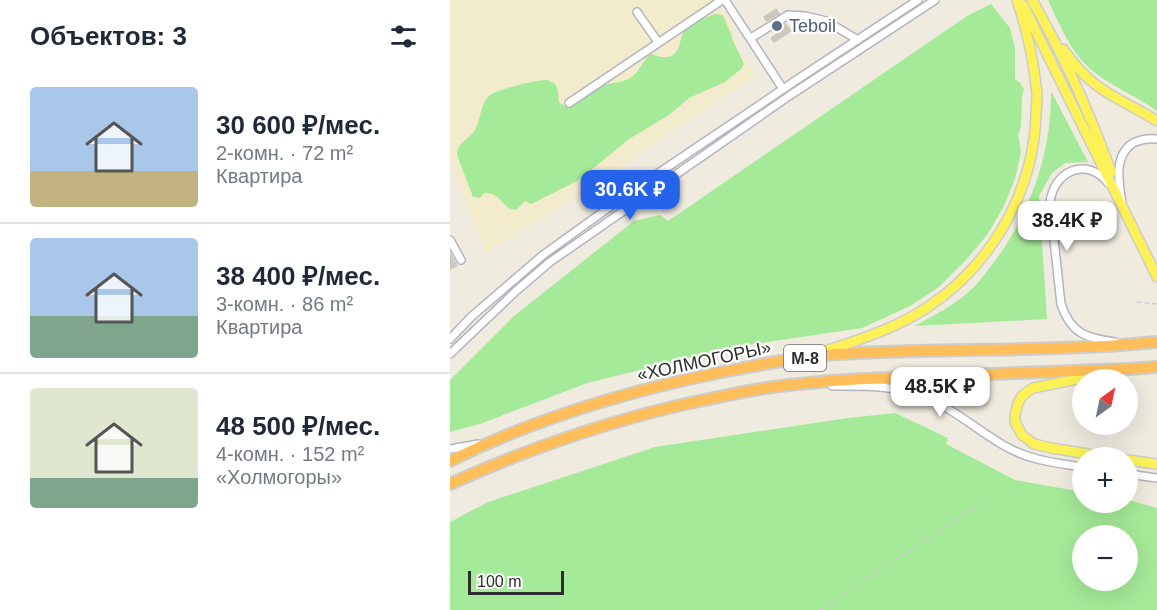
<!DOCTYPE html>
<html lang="ru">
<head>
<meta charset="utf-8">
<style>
	:root { --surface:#fff; --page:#f2f2f3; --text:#1f2937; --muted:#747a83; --line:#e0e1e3; --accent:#2563eb }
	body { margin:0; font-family:Helvetica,sans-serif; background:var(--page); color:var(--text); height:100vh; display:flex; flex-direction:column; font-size:22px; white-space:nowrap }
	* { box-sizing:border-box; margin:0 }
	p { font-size:20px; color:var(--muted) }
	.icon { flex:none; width:33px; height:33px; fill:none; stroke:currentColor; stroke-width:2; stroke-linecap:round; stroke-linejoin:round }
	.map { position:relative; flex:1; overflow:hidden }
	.panel { display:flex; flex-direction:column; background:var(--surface); width:450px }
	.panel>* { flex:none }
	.needle { width:39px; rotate:33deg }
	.controls { position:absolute; left:622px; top:369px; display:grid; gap:12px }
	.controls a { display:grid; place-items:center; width:66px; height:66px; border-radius:50%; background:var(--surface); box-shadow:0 6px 24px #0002; font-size:30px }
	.scale { position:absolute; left:18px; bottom:15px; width:96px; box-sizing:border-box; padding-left:6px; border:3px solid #2d2d2d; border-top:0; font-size:16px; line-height:21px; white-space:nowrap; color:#2d2d2d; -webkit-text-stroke:4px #fff; paint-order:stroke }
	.price { position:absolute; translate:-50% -51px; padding:0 14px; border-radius:12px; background:#fff; color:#222; font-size:20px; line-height:39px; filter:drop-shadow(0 2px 3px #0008) }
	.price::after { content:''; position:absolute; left:50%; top:36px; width:18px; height:14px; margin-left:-9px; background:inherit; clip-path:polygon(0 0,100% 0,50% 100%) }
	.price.selected { background:var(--accent); color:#fff }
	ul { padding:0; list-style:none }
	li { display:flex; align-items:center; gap:18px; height:150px; padding:0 30px }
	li+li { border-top:2px solid var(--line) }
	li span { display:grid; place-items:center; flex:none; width:168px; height:120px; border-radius:6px; color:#555 }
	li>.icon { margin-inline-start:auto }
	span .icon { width:72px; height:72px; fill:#fffc; stroke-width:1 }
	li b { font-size:26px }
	h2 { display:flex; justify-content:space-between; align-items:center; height:72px; padding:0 30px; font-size:26px }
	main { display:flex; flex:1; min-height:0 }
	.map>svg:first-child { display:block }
	.education { fill:#f2eccd }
	.green { fill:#a5ea98; fill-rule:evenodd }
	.building { fill:#cbc9bd }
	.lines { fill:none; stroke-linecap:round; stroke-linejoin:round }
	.minor-casing { stroke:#b3b3c1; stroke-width:10 }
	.major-casing { stroke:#cdcdcd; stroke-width:12 }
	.highway-casing { stroke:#cdcdcd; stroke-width:14 }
	.path { stroke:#cdcdcd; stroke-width:1.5; stroke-dasharray:4.5 3; stroke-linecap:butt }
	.minor { stroke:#fff; stroke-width:7 }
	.major { stroke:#fcf257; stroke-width:9 }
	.highway { stroke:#ffbe5a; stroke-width:10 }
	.service-dot { fill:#5c6f8a; stroke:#fff; stroke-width:2 }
	.labels { text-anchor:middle; stroke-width:4.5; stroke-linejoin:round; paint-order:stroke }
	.shield { fill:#fff; stroke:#6c6c6c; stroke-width:1.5 }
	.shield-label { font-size:16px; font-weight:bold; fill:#2d2d2d }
	.service-label { font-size:18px; fill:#4e5e75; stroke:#fff; text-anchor:start }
	.street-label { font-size:18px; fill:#2d2d2d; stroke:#fff }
</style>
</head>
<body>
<main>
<section class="panel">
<h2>Объектов: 3<svg class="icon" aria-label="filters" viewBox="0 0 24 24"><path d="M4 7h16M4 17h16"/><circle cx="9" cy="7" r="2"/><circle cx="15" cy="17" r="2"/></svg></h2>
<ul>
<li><span style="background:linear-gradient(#a9c7e8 70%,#c2b280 0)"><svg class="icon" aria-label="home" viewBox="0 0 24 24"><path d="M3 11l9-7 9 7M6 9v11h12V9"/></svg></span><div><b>30 600 ₽/мес.</b><p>2-комн. · 72 m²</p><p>Квартира</p></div></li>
<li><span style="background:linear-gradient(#a9c7e8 65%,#7fa58c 0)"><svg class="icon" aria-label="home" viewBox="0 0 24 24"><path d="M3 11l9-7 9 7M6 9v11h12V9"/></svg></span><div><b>38 400 ₽/мес.</b><p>3-комн. · 86 m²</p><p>Квартира</p></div></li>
<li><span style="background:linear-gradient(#dfe7d0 75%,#7fa58c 0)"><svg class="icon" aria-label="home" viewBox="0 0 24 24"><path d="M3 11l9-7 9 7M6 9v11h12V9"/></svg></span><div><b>48 500 ₽/мес.</b><p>4-комн. · 152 m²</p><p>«Холмогоры»</p></div></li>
</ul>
</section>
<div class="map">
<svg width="707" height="610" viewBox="0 0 707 610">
	<rect width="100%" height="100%" fill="#efebdf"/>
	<path class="education" d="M0,0H268L283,22L288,49L306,76L94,218L35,253L18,209L0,157Z"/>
	<path class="green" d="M598,0H707V111C687,96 662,87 643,71C621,54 610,25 598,0Z
		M541,4L560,28L565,48V79L570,83L574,89L572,96L571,127L568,135L571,152L565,179L553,208L537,235L516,260L489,287L460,306L412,328L283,347L137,383L30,424L0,432V380L64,316L184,221L210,215L218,221L517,16Z
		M264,14L273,15L281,34L283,41L294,64L291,69L275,82L239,98L219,115L179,139L129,180L81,204L75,201L66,210C51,209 52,192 34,193L30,198L23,197L7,155C7,142 19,140 25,130C31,120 30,104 39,96C46,90 87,79 97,80C99,80 103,83 105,84C109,89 108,96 109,102L114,106C133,106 137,93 151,86C161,82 175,83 183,76C190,70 193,60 201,54C213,58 224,61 229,46C231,41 231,36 234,32C241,23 254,19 264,14Z
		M601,91L638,162L615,163L602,173L589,196L597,319L465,326C485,315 506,304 523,288C528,283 533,276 538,270C578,220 602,155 601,91Z
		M445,413L498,438L496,444L565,480L633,492V502H678V500L707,508V610H0V522L38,502L205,447L398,418ZM633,536H678V580H633Z"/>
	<path class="building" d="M326,8L330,14L316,22L313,17Z
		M336,23L342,31L324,43L320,38L327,33L325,30Z
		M0,252L8,266L0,270Z"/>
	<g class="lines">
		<defs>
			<path id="minor" d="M275,0L333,89
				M187,12L208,42
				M301,38L338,15L355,16L376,21L408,40
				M119,103L272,0
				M658,183C637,156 603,171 600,203L611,304C621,334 636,338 665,342
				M672,203C669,183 663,156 683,143C691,139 699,138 707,139
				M0,240L11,260
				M0,339L21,317L93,255L179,193L351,77L468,0
				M0,354L66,291L100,262L339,96L485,0
				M382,386C415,386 447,385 478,398C505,410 527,430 553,445C578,460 605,463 633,467
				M0,449L28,444
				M678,474L707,478"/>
			<path id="major" d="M582,0C613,54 640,113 661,172
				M573,5L707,277
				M613,49C622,62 632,74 645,84C664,99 687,108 707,121
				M369,353C406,341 445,329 478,307C541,265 583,193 586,116C586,109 587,101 587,94C584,62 577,30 567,0
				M657,373L583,388L572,396L568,403L565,415V422L572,435L584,444L601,448L663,458
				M678,460L707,464"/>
			<path id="highway" d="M0,461C86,418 178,391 272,372C306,366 340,358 375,355C486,347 597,353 707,342
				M0,484C82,447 161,420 249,401C279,395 309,388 339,385C387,379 435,378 484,376C549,374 614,371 679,369L707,367"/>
		</defs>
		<use href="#minor" class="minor-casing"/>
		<use href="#major" class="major-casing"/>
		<use href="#highway" class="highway-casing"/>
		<path class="path" d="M687,302L707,304
			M370,610L527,506"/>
		<use href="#minor" class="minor"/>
		<use href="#major" class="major"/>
		<use href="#highway" class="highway"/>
	</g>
	<circle class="service-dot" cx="327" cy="26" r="6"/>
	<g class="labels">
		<rect class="shield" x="334" y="345" width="42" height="26" rx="4.5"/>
		<g class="shield-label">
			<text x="355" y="364">М-8</text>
		</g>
		<g class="service-label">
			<text x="339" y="32">Teboil</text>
		</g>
		<g class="street-label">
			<text transform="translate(254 361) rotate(-12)" y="6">«ХОЛМОГОРЫ»</text>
		</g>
	</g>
</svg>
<div class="controls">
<a><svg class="needle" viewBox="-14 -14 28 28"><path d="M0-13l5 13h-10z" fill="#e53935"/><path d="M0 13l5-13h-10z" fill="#747a83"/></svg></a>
<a>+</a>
<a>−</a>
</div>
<div class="scale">100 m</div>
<b class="price selected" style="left:180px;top:221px">30.6K ₽</b>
<b class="price" style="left:617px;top:252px">38.4K ₽</b>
<b class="price" style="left:490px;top:418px">48.5K ₽</b>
</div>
</main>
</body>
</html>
